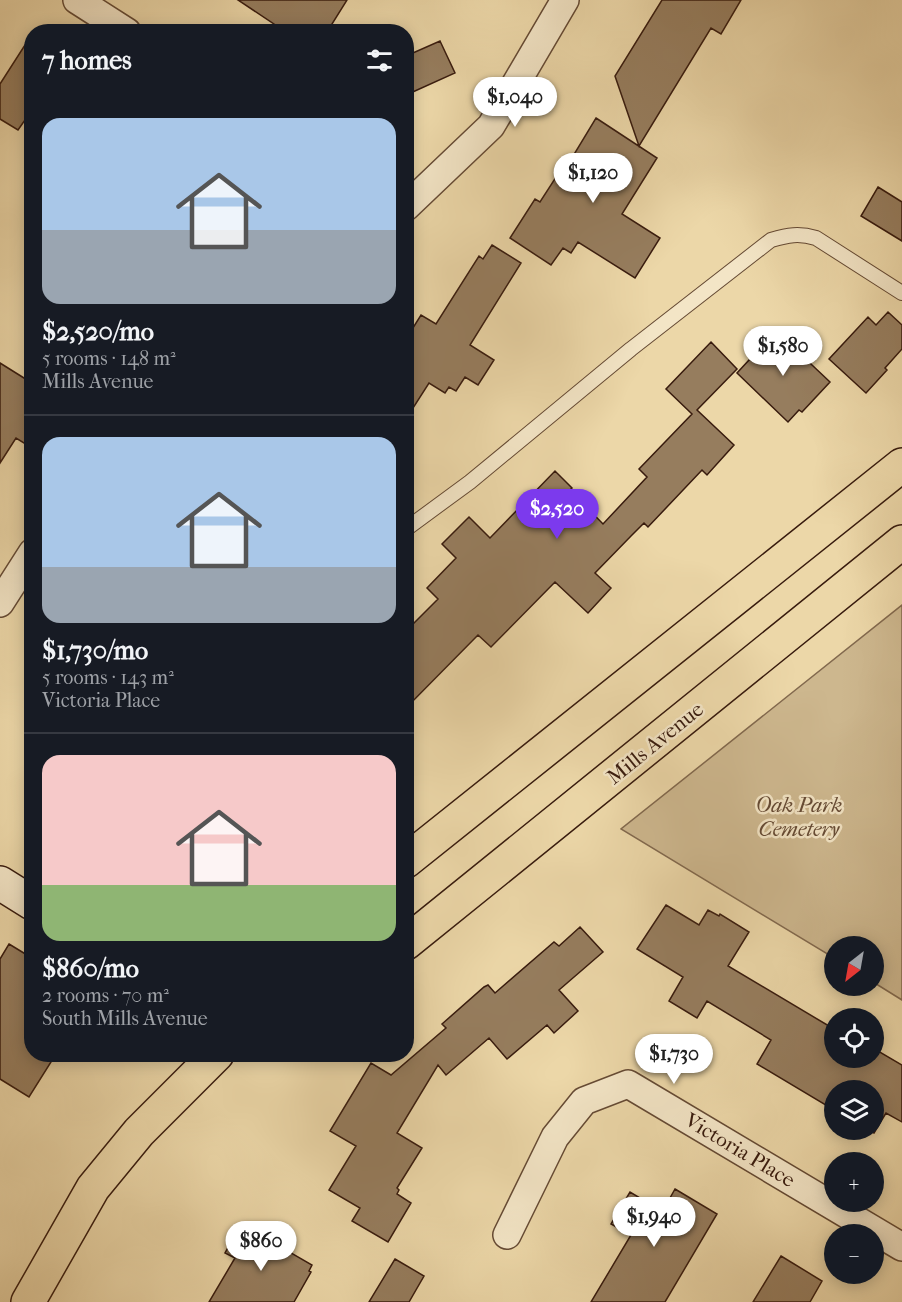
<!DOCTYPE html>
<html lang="en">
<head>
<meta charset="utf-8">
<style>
	:root { --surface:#171b24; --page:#20242c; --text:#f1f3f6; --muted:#9ea1a6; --line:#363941; --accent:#7c3aed }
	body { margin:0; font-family:"IM FELL French Canon",serif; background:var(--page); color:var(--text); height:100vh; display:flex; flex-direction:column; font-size:22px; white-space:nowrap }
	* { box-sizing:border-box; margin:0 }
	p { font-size:20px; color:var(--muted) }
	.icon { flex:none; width:33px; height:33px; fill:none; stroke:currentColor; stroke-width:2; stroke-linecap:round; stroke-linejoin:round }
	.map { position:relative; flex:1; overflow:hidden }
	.drawer { position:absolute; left:24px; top:24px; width:390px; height:1038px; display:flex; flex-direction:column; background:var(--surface); border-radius:24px; box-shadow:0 3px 15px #0003 }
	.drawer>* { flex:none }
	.needle { width:39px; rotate:211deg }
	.controls { position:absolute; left:824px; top:936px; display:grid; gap:12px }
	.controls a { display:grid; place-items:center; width:60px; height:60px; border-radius:50%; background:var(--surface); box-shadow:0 3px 15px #0003; font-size:30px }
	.price { position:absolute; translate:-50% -51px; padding:0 14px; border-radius:21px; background:#fff; color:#222; font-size:20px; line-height:39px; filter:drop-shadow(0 2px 3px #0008) }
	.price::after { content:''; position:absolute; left:50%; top:36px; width:18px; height:14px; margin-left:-9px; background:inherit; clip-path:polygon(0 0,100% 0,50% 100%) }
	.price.active { background:var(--accent); color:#fff }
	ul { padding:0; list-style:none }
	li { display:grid; align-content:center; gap:12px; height:318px; padding:0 18px }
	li+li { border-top:2px solid var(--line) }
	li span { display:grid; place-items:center; height:186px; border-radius:18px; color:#555 }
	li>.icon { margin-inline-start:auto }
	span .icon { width:108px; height:108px; fill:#fffc; stroke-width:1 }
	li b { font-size:26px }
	h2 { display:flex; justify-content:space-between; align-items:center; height:72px; padding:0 18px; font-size:26px }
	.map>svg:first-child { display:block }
	.green { fill:#cdb78e; stroke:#82694e; stroke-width:1.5 }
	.building { fill:#967d5e; stroke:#381b0e; stroke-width:1.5 }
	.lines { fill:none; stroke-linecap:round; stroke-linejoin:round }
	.lane-casing { stroke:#654a34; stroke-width:16 }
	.street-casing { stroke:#654a34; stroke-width:30 }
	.secondary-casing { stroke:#381b0e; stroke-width:36 }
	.primary-casing { stroke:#381b0e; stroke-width:36 }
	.lane { stroke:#f3e5c6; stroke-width:14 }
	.street { stroke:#f3e5c6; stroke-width:27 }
	.secondary { stroke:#f3e5c6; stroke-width:33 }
	.primary { stroke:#ecd7a8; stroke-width:33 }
	.labels { text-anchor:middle; stroke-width:5; stroke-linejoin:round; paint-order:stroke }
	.street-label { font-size:21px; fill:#381b0e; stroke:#f3e5c6 }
	.park-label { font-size:21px; font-style:italic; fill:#654a34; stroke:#f3e5c6 }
</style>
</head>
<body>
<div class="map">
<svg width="902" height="1302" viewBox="0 0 902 1302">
	<rect width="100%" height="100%" fill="#ecd7a8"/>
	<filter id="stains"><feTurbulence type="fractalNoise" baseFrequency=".00333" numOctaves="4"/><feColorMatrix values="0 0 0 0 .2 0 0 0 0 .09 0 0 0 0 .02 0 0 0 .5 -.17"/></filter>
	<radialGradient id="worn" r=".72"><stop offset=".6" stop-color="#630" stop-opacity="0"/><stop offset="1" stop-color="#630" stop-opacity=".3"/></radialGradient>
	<path class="green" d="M902,605V1000L873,982V946H834V958L621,829Z"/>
	<path class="building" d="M238,0H347L327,32H286Z
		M662,0H741L721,34L711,28L639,146L615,76Z
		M32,34V110L18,130L0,119V84Z
		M440,41L455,73L406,95V56Z
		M596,118L657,158L622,214L660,238L635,278L578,242L571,253L563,248L551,265L510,238L535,199L540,202L558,174L561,176Z
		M878,187L902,202V241L861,216Z
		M492,245L521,263L470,345L494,360L478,385L465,377L456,391L449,387L445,393L429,383L406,419V339L421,315L436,324L479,256L483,259Z
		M888,312L902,325V349L885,368L887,370L866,393L829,359L868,317L876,325Z
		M776,331L830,382L802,412L799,410L788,422L737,373Z
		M711,342L737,369L697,410L734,445L707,475L702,470L648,527L644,523L631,536L595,573L611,588L588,613L555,582L491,647L478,635L406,708V631L438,599L427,588L456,558L442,544L469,517L490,538L555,471L572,488L570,490L603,524L647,477L639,469L692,414L666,389Z
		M0,363L32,383V448L16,438L0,463Z
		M666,905L699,925L708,910L719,916L720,914L749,932L728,966L834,1029V1058H873V1048L902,1065V1122L886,1113L874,1133L868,1130H873V1090H834V1110L757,1064L771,1040L707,1001L697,1018L669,1001L683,977L637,949Z
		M580,927L603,952L559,990L578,1011L554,1033L547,1025L507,1059L489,1038L446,1075L438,1065L397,1133L422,1148L397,1188L399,1190L397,1194L411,1203L388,1242L352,1221L360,1208L329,1190L356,1146L330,1131L371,1063L391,1075L446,1028L442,1024L484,987L488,985L495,993L554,942L559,946Z
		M9,944L32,958V1054H56L29,1097L0,1079V959Z
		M675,1189L717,1214L665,1302H591L631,1235L611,1224L630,1192L660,1210L662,1205L665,1207Z
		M241,1224L312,1265L309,1271L311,1272L294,1302H209L235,1258L225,1253Z
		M781,1256L822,1281L810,1302H753Z
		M395,1259L424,1276L409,1302H369Z"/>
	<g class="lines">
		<defs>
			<path id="lane" d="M406,529L470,482L631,349L771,240C788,235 799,233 816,238L902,293"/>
			<path id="street" d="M77,0L127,32
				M406,207L491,126L565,0
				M0,603L32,553
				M507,1235L555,1137L584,1101L628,1084L902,1247"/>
			<path id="secondary" d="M0,883L32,903"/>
			<path id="primary" d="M406,861L902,465
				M406,943L902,542
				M28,1302L93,1188L139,1132L217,1054"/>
		</defs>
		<use href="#lane" class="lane-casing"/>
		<use href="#street" class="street-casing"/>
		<use href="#secondary" class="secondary-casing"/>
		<use href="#primary" class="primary-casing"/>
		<use href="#lane" class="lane"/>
		<use href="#street" class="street"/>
		<use href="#secondary" class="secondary"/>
		<use href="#primary" class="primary"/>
	</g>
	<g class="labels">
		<g class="street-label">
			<text transform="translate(655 743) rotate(-39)" y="7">Mills Avenue</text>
			<text transform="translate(740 1150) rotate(31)" y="7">Victoria Place</text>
		</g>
		<g class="park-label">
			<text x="799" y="812">Oak Park<tspan x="799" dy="24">Cemetery</tspan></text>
		</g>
	</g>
	<rect width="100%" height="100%" filter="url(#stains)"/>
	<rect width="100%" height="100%" fill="url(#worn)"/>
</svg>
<div class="controls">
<a><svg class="needle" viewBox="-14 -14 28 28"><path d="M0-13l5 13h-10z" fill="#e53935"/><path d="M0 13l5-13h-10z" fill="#9ea1a6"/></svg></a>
<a><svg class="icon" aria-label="locate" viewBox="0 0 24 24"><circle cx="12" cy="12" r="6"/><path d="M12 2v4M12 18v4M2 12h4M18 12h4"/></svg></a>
<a><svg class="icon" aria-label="layers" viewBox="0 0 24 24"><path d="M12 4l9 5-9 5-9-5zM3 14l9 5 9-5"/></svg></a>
<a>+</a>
<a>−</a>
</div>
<b class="price" style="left:515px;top:128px">$1,040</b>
<b class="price" style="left:593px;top:204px">$1,120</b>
<b class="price" style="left:783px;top:377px">$1,580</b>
<b class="price active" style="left:557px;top:540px">$2,520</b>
<b class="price" style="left:674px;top:1085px">$1,730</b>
<b class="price" style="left:654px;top:1248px">$1,940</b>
<b class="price" style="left:261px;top:1272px">$860</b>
<section class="drawer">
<h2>7 homes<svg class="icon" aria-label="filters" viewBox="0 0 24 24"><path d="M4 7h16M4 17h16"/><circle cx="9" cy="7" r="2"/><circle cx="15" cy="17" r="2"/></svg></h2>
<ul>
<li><span style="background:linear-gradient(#a9c7e8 60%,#9aa5b1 0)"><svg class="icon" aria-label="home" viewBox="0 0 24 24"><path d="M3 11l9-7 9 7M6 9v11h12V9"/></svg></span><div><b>$2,520/mo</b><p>5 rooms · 148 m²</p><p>Mills Avenue</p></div></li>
<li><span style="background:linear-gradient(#a9c7e8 70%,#9aa5b1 0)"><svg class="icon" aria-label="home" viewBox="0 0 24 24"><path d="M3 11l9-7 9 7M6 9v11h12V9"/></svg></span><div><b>$1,730/mo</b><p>5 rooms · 143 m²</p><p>Victoria Place</p></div></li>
<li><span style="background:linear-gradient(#f6c9c9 70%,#8fb573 0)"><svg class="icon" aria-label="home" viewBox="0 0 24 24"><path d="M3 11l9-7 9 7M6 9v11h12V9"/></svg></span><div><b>$860/mo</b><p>2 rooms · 70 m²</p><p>South Mills Avenue</p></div></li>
</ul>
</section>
</div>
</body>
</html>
